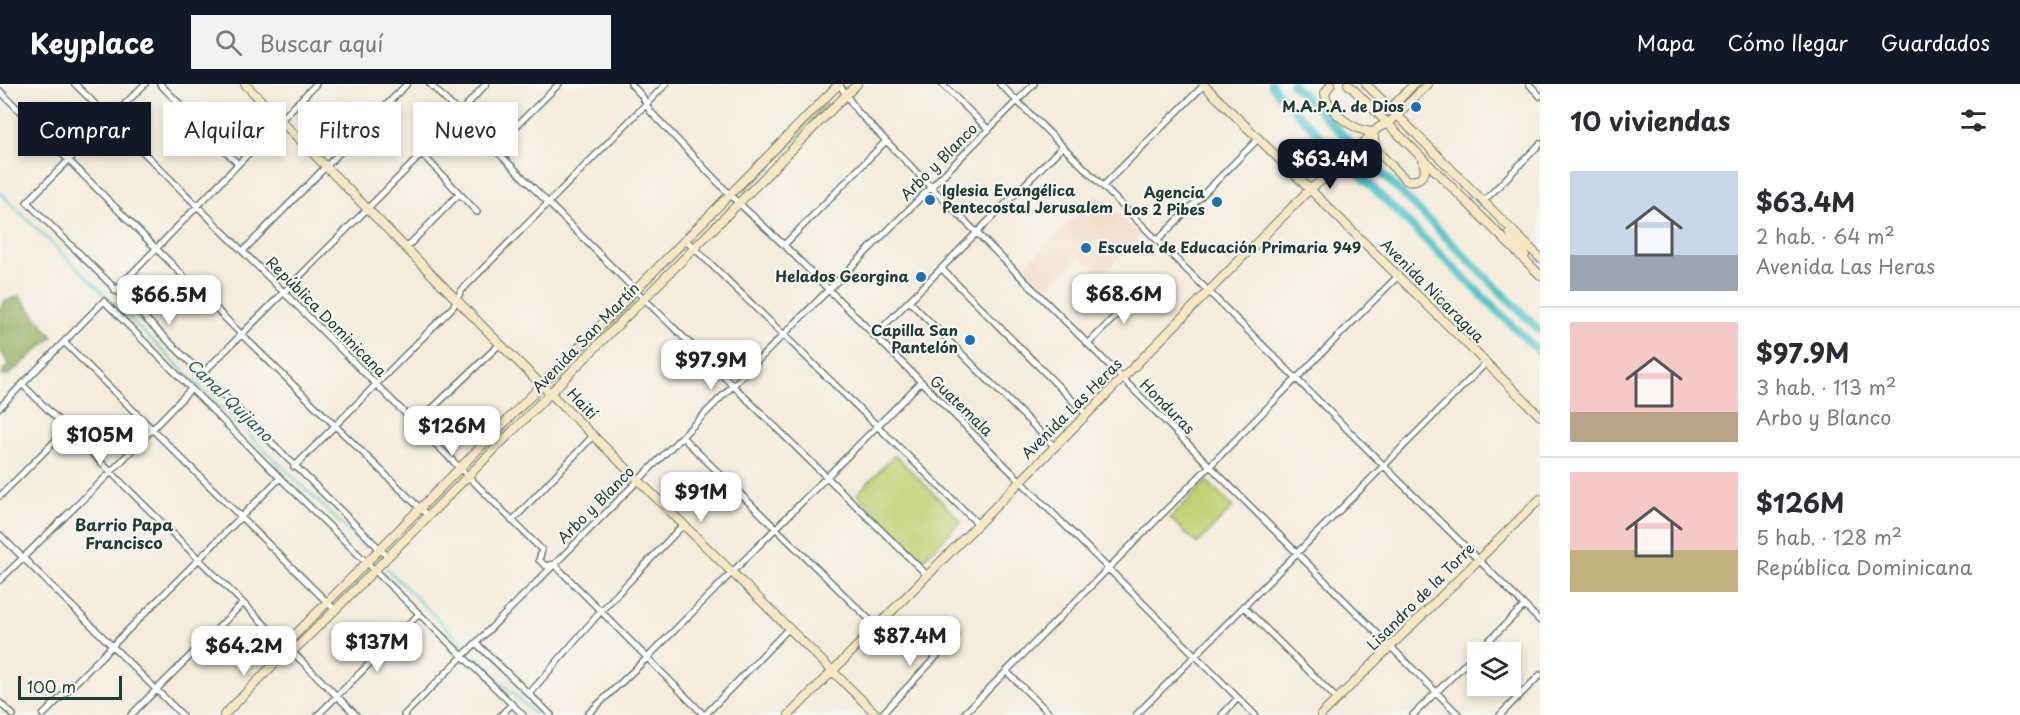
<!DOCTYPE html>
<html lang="es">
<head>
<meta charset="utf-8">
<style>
	:root { --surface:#fff; --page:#f2f2f3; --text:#2b2b33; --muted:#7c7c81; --line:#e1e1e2; --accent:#111827 }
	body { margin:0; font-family:"Playpen Sans",sans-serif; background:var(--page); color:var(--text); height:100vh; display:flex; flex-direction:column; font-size:22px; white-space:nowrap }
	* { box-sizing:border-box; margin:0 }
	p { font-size:20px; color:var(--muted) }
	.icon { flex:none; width:33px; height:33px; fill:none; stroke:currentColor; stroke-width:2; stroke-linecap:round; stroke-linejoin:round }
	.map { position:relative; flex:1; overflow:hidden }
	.side { display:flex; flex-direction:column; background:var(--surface); width:480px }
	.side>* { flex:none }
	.guide { position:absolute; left:18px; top:18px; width:570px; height:54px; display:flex; gap:12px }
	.buttons { position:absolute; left:1467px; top:558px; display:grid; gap:12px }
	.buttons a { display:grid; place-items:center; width:54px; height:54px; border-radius:0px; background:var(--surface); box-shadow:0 3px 9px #0003; font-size:30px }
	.scale { position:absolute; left:18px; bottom:15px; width:104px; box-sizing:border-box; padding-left:6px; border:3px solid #1f3d34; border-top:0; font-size:16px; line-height:21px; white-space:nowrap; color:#1f3d34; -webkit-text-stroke:4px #f6f6f2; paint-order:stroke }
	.price { position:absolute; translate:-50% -51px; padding:0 14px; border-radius:12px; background:#fff; color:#222; font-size:20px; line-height:39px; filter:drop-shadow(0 2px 3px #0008) }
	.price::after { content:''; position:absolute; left:50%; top:36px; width:18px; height:14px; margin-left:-9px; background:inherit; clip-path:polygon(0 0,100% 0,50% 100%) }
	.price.selected { background:var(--accent); color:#fff }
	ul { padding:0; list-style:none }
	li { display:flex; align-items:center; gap:18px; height:150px; padding:0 30px }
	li+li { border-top:2px solid var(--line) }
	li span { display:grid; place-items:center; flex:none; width:168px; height:120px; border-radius:0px; color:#555 }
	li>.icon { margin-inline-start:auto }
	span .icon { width:72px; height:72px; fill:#fffc; stroke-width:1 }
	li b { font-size:26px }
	h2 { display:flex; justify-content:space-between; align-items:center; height:72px; padding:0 30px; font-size:26px }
	.pill { padding:0 21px; border-radius:0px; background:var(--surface); box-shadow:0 3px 9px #0003; font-size:21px; line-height:54px }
	.pill.selected { background:var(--accent); color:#fff }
	header { display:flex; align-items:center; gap:36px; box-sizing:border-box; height:84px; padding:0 30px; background:var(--accent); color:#fff }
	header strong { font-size:28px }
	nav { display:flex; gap:33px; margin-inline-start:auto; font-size:21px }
	.search { width:420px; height:54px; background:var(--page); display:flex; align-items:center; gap:15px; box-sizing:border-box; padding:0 21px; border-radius:0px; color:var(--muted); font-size:22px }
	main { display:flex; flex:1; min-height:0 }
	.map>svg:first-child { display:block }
	.built { fill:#f3d4bf }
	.green { fill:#c0d073; stroke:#708654; stroke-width:1.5 }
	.forest { fill:#98b265; stroke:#5c784c; stroke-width:1.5 }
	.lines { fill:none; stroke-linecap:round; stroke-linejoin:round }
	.stream { stroke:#57c5cb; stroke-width:2 }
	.canal { stroke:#57c5cb; stroke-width:8 }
	.street-casing { stroke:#6a7a6e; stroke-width:8 }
	.secondary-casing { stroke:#6a7a6e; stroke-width:10 }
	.street { stroke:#fff; stroke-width:5 }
	.secondary { stroke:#f7e8c3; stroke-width:8 }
	.poi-dot { fill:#1f6fb2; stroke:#f6f6f2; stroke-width:2 }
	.labels { text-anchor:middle; stroke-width:4.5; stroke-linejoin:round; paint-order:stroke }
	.poi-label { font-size:15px; font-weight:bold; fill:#1f3d34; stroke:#f6f6f2; text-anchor:end }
	.street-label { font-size:15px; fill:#1f3d34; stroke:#f6f6f2 }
	.water-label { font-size:16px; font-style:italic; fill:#2d5f5a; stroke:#f6f6f2 }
	.neighbourhood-label { font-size:16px; font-weight:bold; fill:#1f3d34; stroke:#f6f6f2 }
</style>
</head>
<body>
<header>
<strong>Keyplace</strong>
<div class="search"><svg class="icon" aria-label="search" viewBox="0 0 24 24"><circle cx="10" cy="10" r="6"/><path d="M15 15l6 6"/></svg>Buscar aquí</div>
<nav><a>Mapa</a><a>Cómo llegar</a><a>Guardados</a></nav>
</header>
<main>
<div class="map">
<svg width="1540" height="631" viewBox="0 0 1540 631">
	<rect width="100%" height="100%" fill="#f6f6f2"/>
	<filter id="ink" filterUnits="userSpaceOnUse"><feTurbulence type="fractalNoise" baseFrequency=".0167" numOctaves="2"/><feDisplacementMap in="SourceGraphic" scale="12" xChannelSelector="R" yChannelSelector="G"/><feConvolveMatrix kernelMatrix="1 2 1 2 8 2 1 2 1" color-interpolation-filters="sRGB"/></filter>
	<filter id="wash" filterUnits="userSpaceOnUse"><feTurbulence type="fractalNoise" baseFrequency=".008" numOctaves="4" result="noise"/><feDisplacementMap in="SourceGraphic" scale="24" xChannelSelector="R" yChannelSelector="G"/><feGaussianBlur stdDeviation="1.35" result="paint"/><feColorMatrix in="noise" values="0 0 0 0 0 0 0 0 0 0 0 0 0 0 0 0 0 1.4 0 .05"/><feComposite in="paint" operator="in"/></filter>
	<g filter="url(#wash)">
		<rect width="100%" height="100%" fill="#f4ebda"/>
		<path class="built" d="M1097,110L1140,152L1101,192L1080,172L1047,206L1024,183Z"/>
		<path class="green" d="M825,20L829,23L745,107L742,106Z
			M631,215L634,218L558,297L555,296Z
			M895,371L961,437L923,476L857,410Z
			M1207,397L1233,423L1197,460L1170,434Z"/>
		<path class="forest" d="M19,212L53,253L9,291L2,292L4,285L10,282L0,266V225L4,218Z"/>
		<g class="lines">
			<path class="stream" d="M0,109L366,464
				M386,484L464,561
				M475,572L535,631"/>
			<path class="canal" d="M1271,0L1282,14L1540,269
				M1292,0L1540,247"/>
		</g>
	</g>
	<g filter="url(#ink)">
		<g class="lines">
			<defs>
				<path id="street" d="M75,0L542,466L539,476L546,482L554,480L704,631
					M145,0L27,118L387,472
					M160,0L237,79
					M430,0L630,201L927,491
					M631,0L642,12L650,27L730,111L784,161L1255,631
					M839,0L857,27L931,103L1459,631
					M942,0L989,46
					M1000,0L1540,537
					M1529,0L1540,12
					M0,7L242,251L428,432
					M494,64L559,0
					M422,70L477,128
					M1103,102L1204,1
					M1484,117L1540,60
					M686,156L978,440
					M1158,156L1259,54
					M784,161L886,57
					M406,164L459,110
					M244,166L407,0
					M942,185L1086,330
					M115,207L316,0
					M909,217L1055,363
					M874,252L1062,63
					M64,258L335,526
					M1088,260L1142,205
					M202,290L422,70L486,0
					M23,301L356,631
					M0,323L104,217L280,394L523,631
					M417,339L500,260
					M682,353L876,542
					M294,383L453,223L461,207L666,0
					M0,412L67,345
					M512,437L594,351
					M0,451L182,631
					M0,496L111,388L191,305
					M1243,522L1337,615
					M476,559L551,631
					M1007,588L1051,631
					M529,610L602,526L684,440
					M0,619L13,631
					M43,631L280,394
					M131,631L243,519
					M318,631L419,530
					M404,631L1034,0
					M501,631L512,620
					M587,631L647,574L920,299
					M705,631L789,544
					M881,631L956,552
					M963,631L1398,192
					M1136,631L1486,279
					M1222,631L1238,614
					M1413,631L1524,522
					M1500,631L1540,591"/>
				<path id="secondary" d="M245,0L500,260L877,631
					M1203,0L1540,332
					M1331,0L1325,9C1328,29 1355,47 1373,48L1376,66L1406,96C1415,98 1421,95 1425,88L1423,75
					M1348,0L1540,191
					M1366,0L1540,174
					M1388,27L1414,0
					M1510,149L1525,171
					M281,573L285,561L839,0
					M224,631L281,573L292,568L335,526L857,0
					M789,631L1310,105L1335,87L1379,43L1388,40L1428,0
					M1321,631L1540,415"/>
			</defs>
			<use href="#street" class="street-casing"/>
			<use href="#secondary" class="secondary-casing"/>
			<use href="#street" class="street"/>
			<use href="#secondary" class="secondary"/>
		</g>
	</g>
	<g class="poi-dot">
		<circle cx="1416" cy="23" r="6"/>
		<circle cx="930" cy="116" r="6"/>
		<circle cx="1217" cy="118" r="6"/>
		<circle cx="1086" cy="164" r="6"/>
		<circle cx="921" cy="193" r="6"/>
		<circle cx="970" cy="256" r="6"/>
	</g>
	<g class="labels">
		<g class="poi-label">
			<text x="1404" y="28">M.A.P.A. de Dios</text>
			<text x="942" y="112" text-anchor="start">Iglesia Evangélica<tspan x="942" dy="17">Pentecostal Jerusalem</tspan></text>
			<text x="1205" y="114">Agencia<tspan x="1205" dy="17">Los 2 Pibes</tspan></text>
			<text x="1098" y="169" text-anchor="start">Escuela de Educación Primaria 949</text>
			<text x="909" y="198">Helados Georgina</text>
			<text x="958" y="252">Capilla San<tspan x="958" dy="17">Pantelón</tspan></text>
		</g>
		<g class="street-label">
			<text transform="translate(939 78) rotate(-45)" y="5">Arbo y Blanco</text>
			<text transform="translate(1432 207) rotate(45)" y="5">Avenida Nicaragua</text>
			<text transform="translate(326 233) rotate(45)" y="5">República Dominicana</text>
			<text transform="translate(586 254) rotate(-46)" y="5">Avenida San Martín</text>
			<text transform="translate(582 320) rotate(46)" y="5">Haití</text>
			<text transform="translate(961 322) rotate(44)" y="5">Guatemala</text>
			<text transform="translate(1167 323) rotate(45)" y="5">Honduras</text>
			<text transform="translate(1072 325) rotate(-45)" y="5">Avenida Las Heras</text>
			<text transform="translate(596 421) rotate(-45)" y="5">Arbo y Blanco</text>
			<text transform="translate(1421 513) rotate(-45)" y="5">Lisandro de la Torre</text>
		</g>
		<g class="water-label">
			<text transform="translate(230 316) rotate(44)" y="6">Canal Quijano</text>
		</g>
		<g class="neighbourhood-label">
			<text x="124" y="447">Barrio Papa<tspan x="124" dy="18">Francisco</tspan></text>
		</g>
	</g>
</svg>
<div class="buttons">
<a><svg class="icon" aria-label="layers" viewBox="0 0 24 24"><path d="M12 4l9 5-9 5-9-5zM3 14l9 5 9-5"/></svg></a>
</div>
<div class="scale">100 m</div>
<b class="price selected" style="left:1330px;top:106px">$63.4M</b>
<b class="price" style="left:1124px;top:241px">$68.6M</b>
<b class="price" style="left:169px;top:242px">$66.5M</b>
<b class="price" style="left:711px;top:307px">$97.9M</b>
<b class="price" style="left:452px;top:373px">$126M</b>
<b class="price" style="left:100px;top:382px">$105M</b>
<b class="price" style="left:701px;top:439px">$91M</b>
<b class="price" style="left:910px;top:583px">$87.4M</b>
<b class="price" style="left:377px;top:589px">$137M</b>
<b class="price" style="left:244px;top:593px">$64.2M</b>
<div class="guide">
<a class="pill selected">Comprar</a>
<a class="pill">Alquilar</a>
<a class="pill">Filtros</a>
<a class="pill">Nuevo</a>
</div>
</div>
<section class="side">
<h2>10 viviendas<svg class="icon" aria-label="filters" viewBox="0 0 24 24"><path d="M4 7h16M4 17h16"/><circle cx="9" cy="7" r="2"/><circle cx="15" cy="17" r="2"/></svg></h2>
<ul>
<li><span style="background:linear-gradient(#c9d6e8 70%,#9aa5b1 0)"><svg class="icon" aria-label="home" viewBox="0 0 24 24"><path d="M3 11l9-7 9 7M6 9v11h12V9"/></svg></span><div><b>$63.4M</b><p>2 hab. · 64 m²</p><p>Avenida Las Heras</p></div></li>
<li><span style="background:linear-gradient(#f6c9c9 75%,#b9a48a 0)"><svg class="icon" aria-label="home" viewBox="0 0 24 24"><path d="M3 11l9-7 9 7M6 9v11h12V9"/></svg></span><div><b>$97.9M</b><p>3 hab. · 113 m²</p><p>Arbo y Blanco</p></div></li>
<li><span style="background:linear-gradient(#f6c9c9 65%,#c2b280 0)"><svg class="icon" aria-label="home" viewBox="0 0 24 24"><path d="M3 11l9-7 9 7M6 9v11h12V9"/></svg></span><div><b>$126M</b><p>5 hab. · 128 m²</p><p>República Dominicana</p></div></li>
</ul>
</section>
</main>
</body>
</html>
